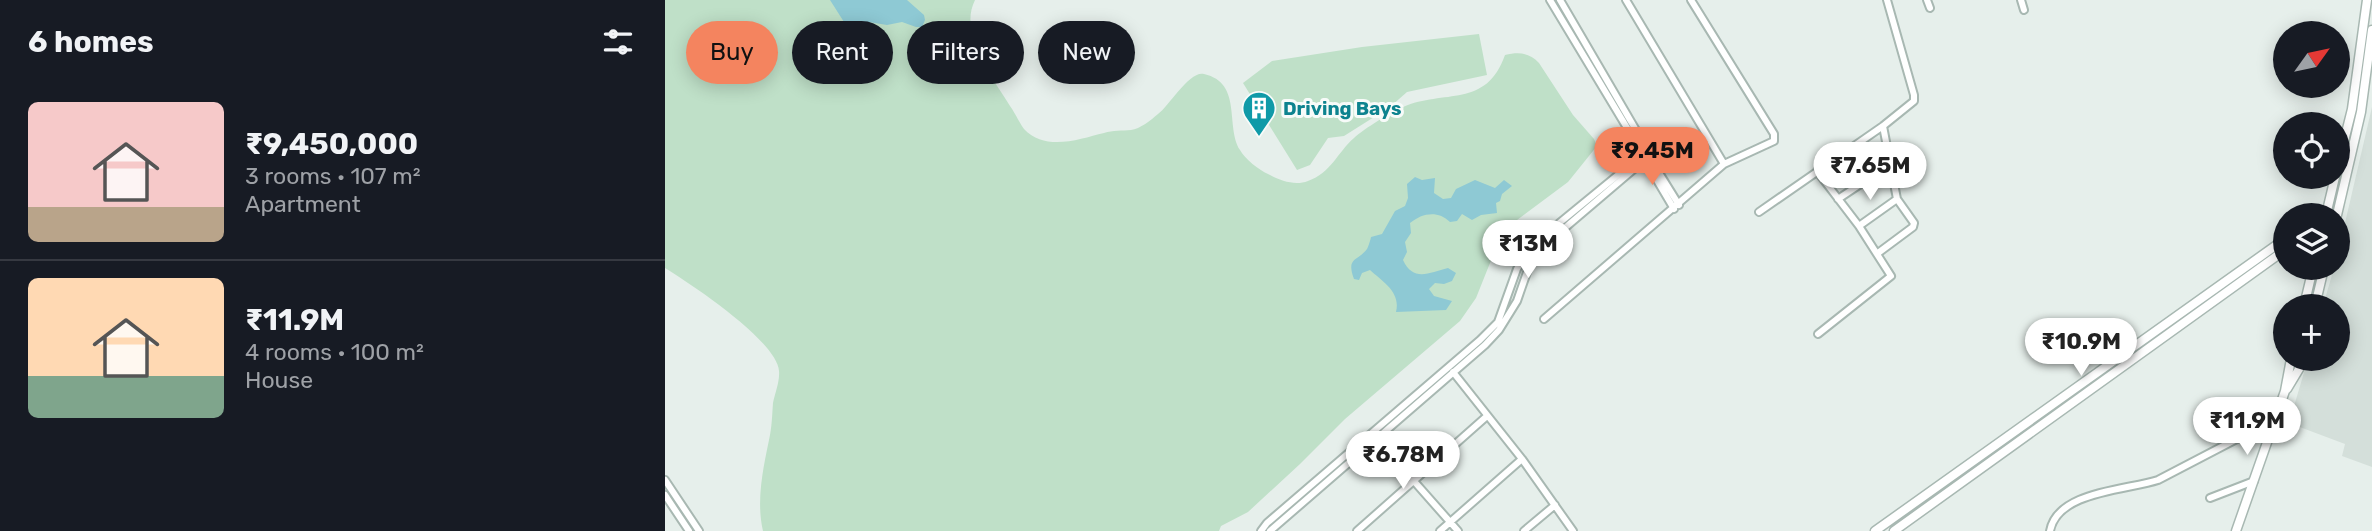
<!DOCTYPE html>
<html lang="en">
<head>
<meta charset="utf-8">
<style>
	:root { --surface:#171b24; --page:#242831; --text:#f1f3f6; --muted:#9ea1a6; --line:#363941; --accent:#f4845f }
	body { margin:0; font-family:Rubik,sans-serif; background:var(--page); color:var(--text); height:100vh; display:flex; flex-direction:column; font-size:26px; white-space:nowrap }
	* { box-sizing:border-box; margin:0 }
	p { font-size:23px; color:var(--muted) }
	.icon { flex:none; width:38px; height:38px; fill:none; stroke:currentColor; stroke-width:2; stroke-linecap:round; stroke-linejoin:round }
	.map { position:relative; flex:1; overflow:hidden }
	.drawer { display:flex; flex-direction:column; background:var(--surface); width:665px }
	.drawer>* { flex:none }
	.hud { position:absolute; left:21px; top:21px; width:665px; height:63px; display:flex; gap:14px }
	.needle { width:46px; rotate:57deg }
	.fabs { position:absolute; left:1608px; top:21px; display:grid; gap:14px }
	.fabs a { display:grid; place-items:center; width:77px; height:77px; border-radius:50%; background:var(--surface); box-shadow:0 4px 18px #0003; font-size:35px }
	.price { position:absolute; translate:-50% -60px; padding:0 16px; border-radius:24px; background:#fff; color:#222; font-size:23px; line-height:46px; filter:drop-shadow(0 2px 4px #0008) }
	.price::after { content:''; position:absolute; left:50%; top:42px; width:21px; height:16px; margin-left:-10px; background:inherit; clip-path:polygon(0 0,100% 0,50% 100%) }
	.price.current { background:var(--accent); color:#111 }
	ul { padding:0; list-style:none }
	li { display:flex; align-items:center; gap:21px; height:175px; padding:0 28px }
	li+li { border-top:2px solid var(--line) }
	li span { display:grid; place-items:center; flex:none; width:196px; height:140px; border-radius:10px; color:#555 }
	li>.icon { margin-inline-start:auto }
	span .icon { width:84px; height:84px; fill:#fffc; stroke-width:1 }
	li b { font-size:30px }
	h2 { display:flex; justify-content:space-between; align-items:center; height:84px; padding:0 28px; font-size:30px }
	.tag { padding:0 24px; border-radius:32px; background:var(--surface); box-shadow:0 4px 18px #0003; font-size:24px; line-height:63px }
	.tag.current { background:var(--accent); color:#111 }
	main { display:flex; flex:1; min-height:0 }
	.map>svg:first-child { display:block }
	.built { fill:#d4dfda }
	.green { fill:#bfe0c8 }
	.water { fill:#8ec9d4 }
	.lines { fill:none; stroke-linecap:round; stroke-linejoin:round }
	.minor-casing { stroke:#a8b8b2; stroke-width:10 }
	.tertiary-casing { stroke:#a8b8b2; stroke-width:11 }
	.minor { stroke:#fff; stroke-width:6 }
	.tertiary { stroke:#fff; stroke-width:8 }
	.labels { text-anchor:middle; stroke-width:6; stroke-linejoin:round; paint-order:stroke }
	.culture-label { font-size:19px; font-weight:bold; fill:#0d838f; stroke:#f7fbf9; text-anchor:start }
</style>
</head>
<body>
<main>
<section class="drawer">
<h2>6 homes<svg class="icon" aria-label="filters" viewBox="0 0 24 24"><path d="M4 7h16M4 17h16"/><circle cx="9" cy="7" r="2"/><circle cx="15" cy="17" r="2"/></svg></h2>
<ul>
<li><span style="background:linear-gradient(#f6c9c9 75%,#b9a48a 0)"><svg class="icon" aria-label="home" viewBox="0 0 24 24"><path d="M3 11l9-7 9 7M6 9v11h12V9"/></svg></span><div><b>₹9,450,000</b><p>3 rooms · 107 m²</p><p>Apartment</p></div></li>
<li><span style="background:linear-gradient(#ffd9b3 70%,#7fa58c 0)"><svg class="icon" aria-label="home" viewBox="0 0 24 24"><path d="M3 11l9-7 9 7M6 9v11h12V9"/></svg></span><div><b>₹11.9M</b><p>4 rooms · 100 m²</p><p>House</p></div></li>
</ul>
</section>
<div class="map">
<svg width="1707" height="531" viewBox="0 0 1707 531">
	<rect width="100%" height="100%" fill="#e6efeb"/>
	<path class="built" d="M1707,107V467L1677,456L1680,444L1624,423L1643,359H1673V306H1658L1669,268H1673V253Z"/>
	<path class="green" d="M0,0H310C299,22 310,44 320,65C327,79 337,93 345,106C350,113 354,122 359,129C381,152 414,139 439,133C448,130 457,131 466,130C475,129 486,120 493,114C504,106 525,70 539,74C578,83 560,126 575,150C580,159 594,170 603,174C616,181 630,186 643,181C666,173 672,153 689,138C700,128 725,113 738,107C779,89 821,109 840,55C853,52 864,52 874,63L908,115L929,139L932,146L903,182L848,223L827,258L811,298L795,321L680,419L635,464L583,512L556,526L554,531H98C91,501 98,469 104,440C107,427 107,416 108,403C110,393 115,381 114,371C112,341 26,284 0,268Z
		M814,34L822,75L742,92L725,107L679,136L663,138L645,165L632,170L578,83L607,61L697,47Z"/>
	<path class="water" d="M165,0H242L259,15L260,20L257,27H251L237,22L222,25L204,22L191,24L179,22Z
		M750,177L757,180L770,178L769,193L778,199L786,198L791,189L810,180L830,188L839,180L847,186L837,194L835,201L831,203L832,213L816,215L807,220L797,214L792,221L785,222C773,210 757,213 745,223L746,233L740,242L742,252L738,260C748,282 764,273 783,268L791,273L787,281L779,284L770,283L764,289L769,296L787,301L781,310L731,312C736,292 718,282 705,270L697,273L694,280L689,279C681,257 692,262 702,249C703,248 706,238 706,237L717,234L730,211L740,206L743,198L742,184Z"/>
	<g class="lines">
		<defs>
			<path id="minor" d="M961,0L1059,164
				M1262,0L1265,8
				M1356,0L1359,10
				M983,155L1014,205
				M980,160L1009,209
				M1152,171L1194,226L1226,276L1153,334
				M1173,199L1224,165
				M1094,212L1218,126L1249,101V95L1222,0
				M1194,226L1232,199
				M1213,253L1248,227L1249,223L1232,199L1218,126
				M879,319L1059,164L1109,141V134L1026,0
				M788,372L857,459L908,531
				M710,437L793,531
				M0,480L34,531
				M0,495L24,531
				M1545,498L1589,481
				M596,531L602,523L815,340L833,322L852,269L865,247L976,156V151L885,0
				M605,531L820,345L834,330L852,301L868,255L982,158V149L895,0
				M692,531L822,416
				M775,531L857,459
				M859,531L890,505
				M1385,531C1392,491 1463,490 1493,480L1612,418"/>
			<path id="tertiary" d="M1673,165L1687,109L1702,0
				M1661,215L1670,177
				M1672,215L1696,112L1707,30
				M1639,306L1648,268
				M1650,306L1659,268
				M1622,389L1634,369L1637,359
				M1210,531L1620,239
				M1229,531L1620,250
				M1571,531L1620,391L1626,359"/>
		</defs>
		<use href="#minor" class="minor-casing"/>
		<use href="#tertiary" class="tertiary-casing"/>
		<use href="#minor" class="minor"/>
		<use href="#tertiary" class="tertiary"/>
	</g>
	<defs>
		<symbol id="building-pin" viewBox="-11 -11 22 30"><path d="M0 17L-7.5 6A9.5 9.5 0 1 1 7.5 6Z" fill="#0f9aa8" stroke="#f7fbf9"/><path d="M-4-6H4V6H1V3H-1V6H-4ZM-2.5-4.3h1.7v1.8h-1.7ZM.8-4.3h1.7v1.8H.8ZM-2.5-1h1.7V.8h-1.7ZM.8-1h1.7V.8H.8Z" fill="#fff"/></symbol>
	</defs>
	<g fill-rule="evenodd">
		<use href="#building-pin" x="575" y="89" width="38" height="52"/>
	</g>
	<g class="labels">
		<g class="culture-label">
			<text x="618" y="115">Driving Bays</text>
		</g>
	</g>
</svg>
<div class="fabs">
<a><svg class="needle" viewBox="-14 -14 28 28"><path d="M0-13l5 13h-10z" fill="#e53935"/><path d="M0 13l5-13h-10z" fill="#9ea1a6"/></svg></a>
<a><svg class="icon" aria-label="locate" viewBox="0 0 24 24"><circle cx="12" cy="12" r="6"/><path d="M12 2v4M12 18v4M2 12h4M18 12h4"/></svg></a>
<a><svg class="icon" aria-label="layers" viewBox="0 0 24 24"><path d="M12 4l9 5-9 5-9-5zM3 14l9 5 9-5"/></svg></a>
<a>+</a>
</div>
<b class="price current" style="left:987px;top:187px">₹9.45M</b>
<b class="price" style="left:1205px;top:202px">₹7.65M</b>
<b class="price" style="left:863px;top:280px">₹13M</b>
<b class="price" style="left:1416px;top:378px">₹10.9M</b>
<b class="price" style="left:1582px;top:457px">₹11.9M</b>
<b class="price" style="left:738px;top:491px">₹6.78M</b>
<div class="hud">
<a class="tag current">Buy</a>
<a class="tag">Rent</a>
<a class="tag">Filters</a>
<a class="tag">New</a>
</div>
</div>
</main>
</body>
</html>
